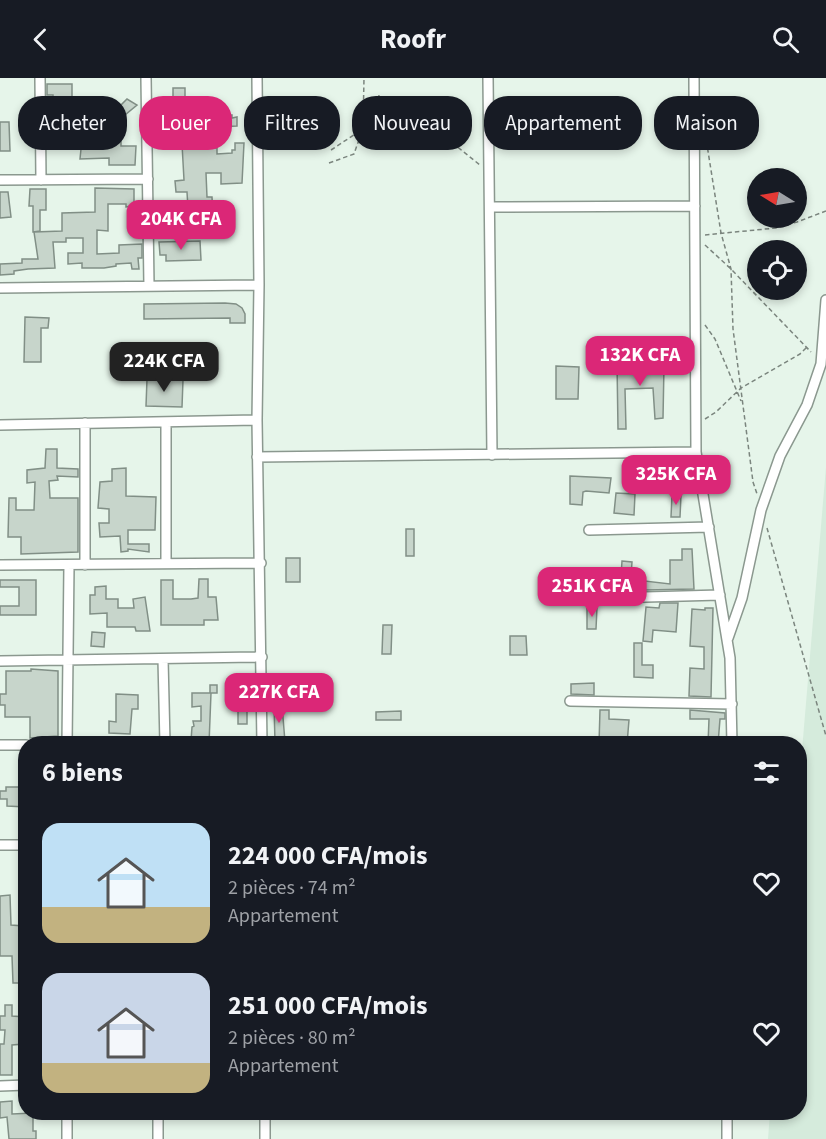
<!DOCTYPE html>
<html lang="fr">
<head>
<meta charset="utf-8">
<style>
	:root { --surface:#171b24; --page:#242831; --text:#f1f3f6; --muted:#9ea1a6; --accent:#db2777 }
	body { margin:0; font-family:"Source Sans 3",sans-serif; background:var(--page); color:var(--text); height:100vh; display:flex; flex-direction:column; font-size:22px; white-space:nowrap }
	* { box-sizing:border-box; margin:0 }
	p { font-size:20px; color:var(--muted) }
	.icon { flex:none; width:33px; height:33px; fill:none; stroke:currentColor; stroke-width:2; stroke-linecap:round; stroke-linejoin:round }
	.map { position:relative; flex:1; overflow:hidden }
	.sheet { position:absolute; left:18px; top:658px; width:789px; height:384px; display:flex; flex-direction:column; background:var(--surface); border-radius:24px; box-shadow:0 3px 9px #0003 }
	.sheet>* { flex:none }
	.top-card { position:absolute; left:18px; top:18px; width:790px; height:54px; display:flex; gap:12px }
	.needle { width:39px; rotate:281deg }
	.tools { position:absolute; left:747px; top:90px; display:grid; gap:12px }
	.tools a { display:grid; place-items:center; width:60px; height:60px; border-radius:50%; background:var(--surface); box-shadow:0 3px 9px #0003; font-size:30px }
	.price { position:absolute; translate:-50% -51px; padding:0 14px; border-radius:12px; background:var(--accent); color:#fff; font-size:20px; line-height:39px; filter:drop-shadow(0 2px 3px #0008) }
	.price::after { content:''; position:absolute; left:50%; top:36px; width:18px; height:14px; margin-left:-9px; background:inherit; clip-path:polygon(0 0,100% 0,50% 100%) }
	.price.active { background:#222; color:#fff }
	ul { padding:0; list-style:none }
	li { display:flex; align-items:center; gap:18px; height:150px; padding:0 24px }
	li span { display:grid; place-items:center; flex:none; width:168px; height:120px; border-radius:18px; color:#555 }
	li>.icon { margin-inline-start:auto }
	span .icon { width:72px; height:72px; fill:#fffc; stroke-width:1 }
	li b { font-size:26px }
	h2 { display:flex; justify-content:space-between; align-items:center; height:72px; padding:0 24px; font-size:26px }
	.pill { padding:0 21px; border-radius:24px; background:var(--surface); box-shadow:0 3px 9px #0003; font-size:21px; line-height:54px }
	.pill.active { background:var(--accent); color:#fff }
	header { display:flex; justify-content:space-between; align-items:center; height:78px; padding:0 24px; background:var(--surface); font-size:27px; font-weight:700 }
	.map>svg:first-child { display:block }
	.built { fill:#d5ebdc }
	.building { fill:#c7d5cb; stroke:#818f86; stroke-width:1.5 }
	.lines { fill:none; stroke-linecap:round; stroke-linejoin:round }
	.street-casing { stroke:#8b988f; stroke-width:12 }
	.path { stroke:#7b857e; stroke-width:1.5; stroke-dasharray:4.5 3; stroke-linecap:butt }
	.street { stroke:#fff; stroke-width:9 }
</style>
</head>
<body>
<header><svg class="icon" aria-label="back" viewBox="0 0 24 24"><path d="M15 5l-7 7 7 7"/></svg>Roofr<svg class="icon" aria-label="search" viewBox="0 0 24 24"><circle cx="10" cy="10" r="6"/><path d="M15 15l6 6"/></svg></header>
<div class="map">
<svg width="826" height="1061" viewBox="0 0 826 1061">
	<rect width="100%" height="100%" fill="#e6f5ea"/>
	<path class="built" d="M826,389V1061H768L770,1035H800V696Z"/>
	<path class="building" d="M47,6H72V29H83L82,36H116L120,28L127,21L137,27L114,46V61H121V68H136L135,87H109V80L80,81L81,71H62L61,48H54L53,17H47Z
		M173,10H185V23H195V37H232V40L237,39V48L212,49V70H217V76L232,75V72H235V65H244L242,105L221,106V95H206L207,119H212L213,139H201V148L168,145L169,131H188L187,114H176L175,103L184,102L182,66L163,67V63H159L158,25H167V21H173Z
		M0,44H9L10,73H0Z
		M95,110L134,111V128L126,129V126H108V153L97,152V176L119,175V167L142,166V180H138L139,191H132L131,185L116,186V188L104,190H82V185L68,186V175H83V160H66V164H53L55,190L28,191L14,193V196L0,197V186L22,185V181H38L34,154L62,153V135L95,134Z
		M30,111H46V132H40V153L33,154V128H29Z
		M0,114H8L11,139L0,140Z
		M200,163L201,182L166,183V177H160L159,164Z
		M225,225L236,226L242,230L245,236V245H230V240L144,241V226Z
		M25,239L49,240L48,250H41V284H24Z
		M617,285H624V288H664L663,340L655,341L653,310L625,311L626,351H618Z
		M556,288L579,289L578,321H556Z
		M147,301L183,302L182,329L146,328Z
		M46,371H57V390L78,391V399L57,398L58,402L49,403L50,420H78V474L21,476V459H8L9,420H16V432H34L35,404L27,405V392L45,390Z
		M126,390V418L156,419L155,452H128V466H149V474L128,471V473L121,474L120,458L100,459L99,445H109V431L98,430L100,404L112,403V391Z
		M570,398L611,400L609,415L586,413L583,414L582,427L570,426Z
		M616,415L635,416L634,437L614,435Z
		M672,417H681L680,439H671Z
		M406,451H414V478H406Z
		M682,471H692L694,511L645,512V503L670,506V482H682Z
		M286,480H300V504H286Z
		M622,483L632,484L630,513H620Z
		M199,501H208V519H216L218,542H204V547H161V502H173V521H191L198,520Z
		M0,502H36V537H0V528H19V509H0Z
		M106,508V521H118V530H134L133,521L145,519L150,553H136L135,549H107V535L90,536V517H95V509Z
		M660,525H678L676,554L653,552L652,564L643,563L646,529L659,530Z
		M587,529H597L596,551H587Z
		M705,530H713L711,619L689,618L690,590L704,591V569L690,568L692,531L705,532Z
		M383,547H392L391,576H382Z
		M92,554L105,555L104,569L91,568Z
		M510,558H526L527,577H510Z
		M634,565H642V587H653V600L634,599Z
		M31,591L58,593V658L30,660V639H5V627H0V616H6V593H31Z
		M238,604H247V646H238Z
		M594,605V617L571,616V606Z
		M210,607H217V615H211L209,666H195V662L191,663L192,649L194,648L193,643H201V628L192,629V615H210Z
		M116,616L138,617V631H132L130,656L109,655V643L116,644Z
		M274,627H282L285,664H275Z
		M600,632H609V641L629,642L627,666H599Z
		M690,632L725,635V641H720L718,666H708L709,641H690Z
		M401,633V642H376V634Z
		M6,709H26V729L7,728V721H0V713H6Z
		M10,817L11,847L24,848L26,905H13L12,878H0V818Z
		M5,927H12V938L26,939V953L24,966L12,967V997H0V966H4L5,952H0V938H5Z
		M12,1023V1036L33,1035V1053H36V1061H9L7,1039L0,1040V1024Z"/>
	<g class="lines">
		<defs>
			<path id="street" d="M40,0L41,102
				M146,0L149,208
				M257,0L259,207L257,342L262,666
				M488,0L492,377
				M694,0L696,374L730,580L732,666
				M0,102L148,101
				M490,129L695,128
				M0,210L259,207
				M166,344V485
				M85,345V487
				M0,347L257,342
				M257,379L696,374
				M589,452L709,449
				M0,487L261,485
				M572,521L720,517
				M728,560L742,520L761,432L780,378L807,327L821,286L826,222
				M163,581L165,666
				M0,583L262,579
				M570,623L732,626
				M67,666L69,487
				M0,667H26
				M0,767H26
				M0,1008L26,1007
				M158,1035V1061
				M265,1035V1061
				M67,1061V1035
				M727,1061V1035"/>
		</defs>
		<use href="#street" class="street-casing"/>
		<path class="path" d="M375,42L379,17
			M704,48L721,155L731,191L733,251L753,404L757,416
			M331,72L375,43L423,47L455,67L480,87
			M329,85L354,76L363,50L364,0
			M705,157L776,150L797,144L826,133
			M705,167L731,191L811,274
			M705,247L715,261L741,323
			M705,341L716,334L741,310L800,276L806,270
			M767,450L826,658"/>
		<use href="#street" class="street"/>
	</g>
</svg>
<div class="tools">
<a><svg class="needle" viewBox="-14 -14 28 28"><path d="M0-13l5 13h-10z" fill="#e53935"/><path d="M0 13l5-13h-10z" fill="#9ea1a6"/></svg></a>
<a><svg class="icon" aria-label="locate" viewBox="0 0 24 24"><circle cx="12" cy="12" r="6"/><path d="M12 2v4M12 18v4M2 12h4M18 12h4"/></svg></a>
</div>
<b class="price" style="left:181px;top:173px">204K CFA</b>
<b class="price" style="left:640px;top:309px">132K CFA</b>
<b class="price active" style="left:164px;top:315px">224K CFA</b>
<b class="price" style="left:676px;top:428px">325K CFA</b>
<b class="price" style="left:592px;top:540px">251K CFA</b>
<b class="price" style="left:279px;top:646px">227K CFA</b>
<div class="top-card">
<a class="pill">Acheter</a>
<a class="pill active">Louer</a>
<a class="pill">Filtres</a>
<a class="pill">Nouveau</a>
<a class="pill">Appartement</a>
<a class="pill">Maison</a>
</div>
<section class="sheet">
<h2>6 biens<svg class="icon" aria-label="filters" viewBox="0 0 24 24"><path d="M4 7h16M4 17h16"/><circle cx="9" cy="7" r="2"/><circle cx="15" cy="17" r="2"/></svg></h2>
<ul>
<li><span style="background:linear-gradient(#bfe0f5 70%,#c2b280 0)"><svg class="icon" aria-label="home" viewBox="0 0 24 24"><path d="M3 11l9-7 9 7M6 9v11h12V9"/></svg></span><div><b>224 000 CFA/mois</b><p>2 pièces · 74 m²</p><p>Appartement</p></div><svg class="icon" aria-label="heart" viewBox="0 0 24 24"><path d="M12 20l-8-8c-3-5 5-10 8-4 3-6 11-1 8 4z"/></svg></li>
<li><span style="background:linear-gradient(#c9d6e8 75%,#c2b280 0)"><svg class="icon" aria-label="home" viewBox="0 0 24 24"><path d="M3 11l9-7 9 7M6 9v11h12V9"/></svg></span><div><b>251 000 CFA/mois</b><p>2 pièces · 80 m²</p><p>Appartement</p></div><svg class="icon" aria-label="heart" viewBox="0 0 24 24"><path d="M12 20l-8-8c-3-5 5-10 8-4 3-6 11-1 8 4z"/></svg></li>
</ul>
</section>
</div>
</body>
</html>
